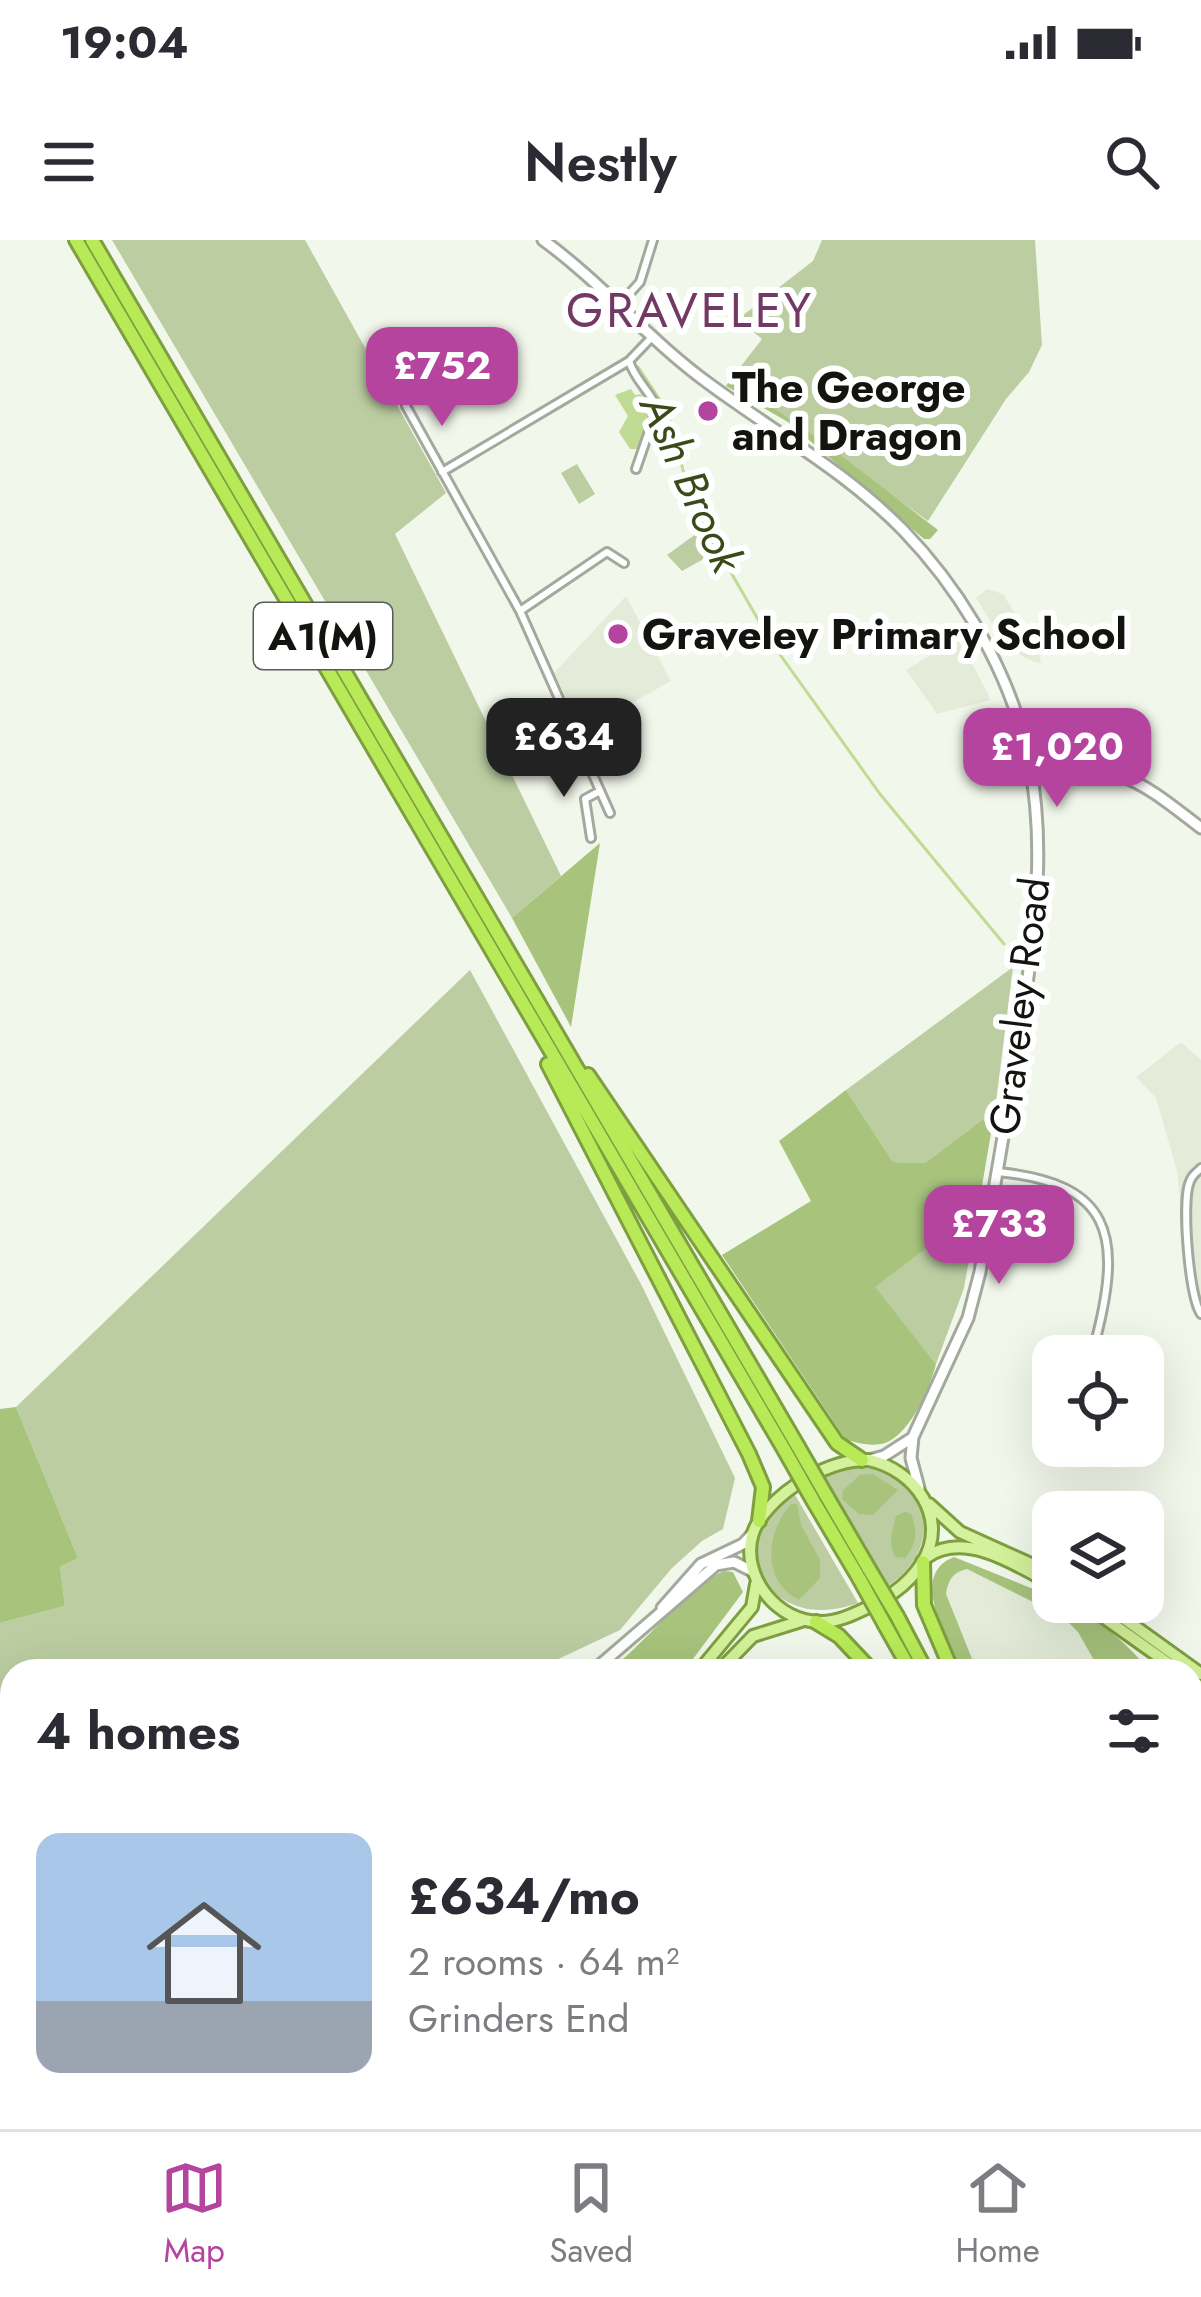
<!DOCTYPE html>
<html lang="en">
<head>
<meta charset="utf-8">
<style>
	:root { --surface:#fff; --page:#f2f2f3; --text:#2b2b33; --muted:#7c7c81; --line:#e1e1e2; --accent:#b5449f }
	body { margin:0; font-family:Jost,sans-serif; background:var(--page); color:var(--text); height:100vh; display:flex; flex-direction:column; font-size:45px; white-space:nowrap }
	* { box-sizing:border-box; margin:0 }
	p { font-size:39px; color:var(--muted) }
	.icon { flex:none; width:66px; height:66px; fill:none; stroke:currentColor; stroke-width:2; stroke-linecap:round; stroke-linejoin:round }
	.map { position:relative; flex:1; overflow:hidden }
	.side { position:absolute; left:0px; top:1419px; width:1203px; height:471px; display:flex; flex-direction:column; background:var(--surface); border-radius:36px 36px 0 0; box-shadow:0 12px 48px #0002 }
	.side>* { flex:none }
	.controls { position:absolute; left:1032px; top:1095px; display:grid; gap:24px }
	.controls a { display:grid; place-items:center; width:132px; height:132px; border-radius:24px; background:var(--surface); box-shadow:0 12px 48px #0002; font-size:60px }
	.price { position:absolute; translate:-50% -102px; padding:0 27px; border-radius:24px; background:var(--accent); color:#fff; font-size:39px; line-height:78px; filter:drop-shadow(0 3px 6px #0008) }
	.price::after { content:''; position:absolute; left:50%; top:72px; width:36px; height:27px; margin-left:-18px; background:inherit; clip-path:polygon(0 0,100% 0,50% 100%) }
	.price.active { background:#222; color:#fff }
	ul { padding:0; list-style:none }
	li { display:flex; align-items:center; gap:36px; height:300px; padding:0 36px }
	li span { display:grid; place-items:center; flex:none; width:336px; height:240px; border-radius:24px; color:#555 }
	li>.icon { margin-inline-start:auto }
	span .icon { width:144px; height:144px; fill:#fffc; stroke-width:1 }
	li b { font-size:51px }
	h2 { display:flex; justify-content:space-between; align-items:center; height:144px; padding:0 36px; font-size:51px }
	.status { display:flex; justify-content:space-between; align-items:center; height:84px; padding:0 60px; background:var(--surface); direction:ltr }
	.status svg { height:33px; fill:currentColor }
	header { display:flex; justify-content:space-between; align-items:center; height:156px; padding:0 36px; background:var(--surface); font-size:54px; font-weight:600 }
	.dock { display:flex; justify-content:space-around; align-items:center; height:168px; border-top:3px solid var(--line); background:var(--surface); font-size:33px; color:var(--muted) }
	.dock a { display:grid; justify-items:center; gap:6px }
	.dock .active { color:var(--accent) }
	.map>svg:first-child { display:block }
	.built { fill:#e4ecd9 }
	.green { fill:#bbcda1 }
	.forest { fill:#a7c37c }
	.water { fill:#bfdb94 }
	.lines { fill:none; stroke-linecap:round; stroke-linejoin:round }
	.stream { stroke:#bfdb94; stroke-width:3 }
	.street-casing { stroke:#a4a99e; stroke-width:12 }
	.secondary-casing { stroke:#a4a99e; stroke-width:15 }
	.primary-casing { stroke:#7e9f3f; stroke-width:16 }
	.highway-casing { stroke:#7e9f3f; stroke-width:18 }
	.street { stroke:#fff; stroke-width:6 }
	.secondary { stroke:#fff; stroke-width:9 }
	.primary { stroke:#d4f29b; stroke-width:10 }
	.highway { stroke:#b8ea58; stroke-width:12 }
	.rail { stroke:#787a73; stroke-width:3; stroke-dasharray:24 12; stroke-linecap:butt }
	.highway-bridge-casing { stroke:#7e9f3f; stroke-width:18; stroke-linecap:butt }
	.highway-bridge { stroke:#b8ea58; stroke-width:12 }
	.poi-dot { fill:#b5449f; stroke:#fff; stroke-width:4.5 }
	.labels { text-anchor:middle; stroke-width:12; stroke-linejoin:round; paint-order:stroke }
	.shield { fill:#fff; stroke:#5a5a58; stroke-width:3 }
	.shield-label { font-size:39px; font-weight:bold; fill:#131410 }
	.poi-label { font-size:42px; font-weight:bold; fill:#131410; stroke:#fff; text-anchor:start }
	.street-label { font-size:42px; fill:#131410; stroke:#fff }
	.water-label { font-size:45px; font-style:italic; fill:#3a4b19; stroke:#fff }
	.quarter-label { font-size:48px; letter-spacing:3px; fill:#723965; stroke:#fff }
</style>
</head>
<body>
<div class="status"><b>19:04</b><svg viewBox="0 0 49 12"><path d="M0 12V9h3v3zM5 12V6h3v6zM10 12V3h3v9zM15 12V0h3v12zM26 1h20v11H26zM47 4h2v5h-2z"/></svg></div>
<header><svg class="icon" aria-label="menu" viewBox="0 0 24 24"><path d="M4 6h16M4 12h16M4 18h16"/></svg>Nestly<svg class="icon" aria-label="search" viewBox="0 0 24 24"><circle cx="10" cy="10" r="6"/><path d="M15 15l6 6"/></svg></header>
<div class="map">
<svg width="1201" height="1889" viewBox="0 0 1201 1889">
	<rect width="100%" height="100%" fill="#f2f7eb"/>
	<path class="built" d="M987,349L1003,354L1039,413L1041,424L1025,418L1005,405L976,358Z
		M626,356L671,441L583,490L554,433Z
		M959,398L991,460L937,474L906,430Z
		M1181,802L1201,820V1080L1191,1070L1177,931L1156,858L1136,837Z
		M967,1329L1063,1376L1078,1392L1100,1431H977L946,1354L949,1341L955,1333Z
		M1191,1484L1201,1485V1741L1191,1739Z
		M900,1878H1022L1023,1889H902Z"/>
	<path class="green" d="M112,0H305L446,253L395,294L561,636L512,678Z
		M822,0H1035L1042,105L1029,132L1006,159L928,281L731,139L762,99L738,79L813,21Z
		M577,224L595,254L579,264L561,233Z
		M704,288L718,311L682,331L667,315Z
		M1013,727L995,870L925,923L893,922L846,850Z
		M470,730L642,1046L735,1238L723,1289L702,1301L672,1328L620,1390L533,1431H12V1528L0,1529V1383L65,1366L60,1327L78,1318L16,1167Z
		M978,969L964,1048L936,1124L874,1047Z
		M873,1226C936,1244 941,1314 886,1347L822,1236L849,1227Z
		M794,1253L858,1363C767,1396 720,1303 794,1253Z
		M0,1691L12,1706V1759L0,1771Z
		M1191,1841L1201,1843V1889H1160L1156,1878H1191Z"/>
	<path class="forest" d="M731,139L826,204L938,290L930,299H924L788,182L726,146Z
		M600,603L571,787L512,678Z
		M846,850L893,922L925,923L995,870L978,969L875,1047L936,1124C930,1148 910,1194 885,1203C872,1207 859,1203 846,1200L722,1015L811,961L779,901Z
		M16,1167L78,1318L60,1327L65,1366L0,1383V1169Z
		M873,1234L898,1250L873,1275L859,1274L842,1259L843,1250L860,1235Z
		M791,1264H797L801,1285L820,1320V1338L799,1360C760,1340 767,1291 791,1264Z
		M905,1272L911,1274C918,1291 917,1304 905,1318L895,1317C888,1303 892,1292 896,1276Z
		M954,1317L1053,1357V1362C1082,1362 1133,1408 1149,1431H1100L1078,1392L1063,1377L967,1329C952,1333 949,1339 946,1354L977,1431H962C949,1400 907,1335 954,1317Z
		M724,1331L733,1332L743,1352L684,1431H608C645,1405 687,1346 724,1331Z
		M806,1878H900L902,1889H806Z
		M1022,1878H1074L1076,1889H1023Z"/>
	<path class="water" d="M631,149L635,155L641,154L651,175L637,209H630L619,192L628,176L615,155Z"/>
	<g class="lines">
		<path class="stream" d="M638,127L668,172L692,265L771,402L880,554L1004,704"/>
		<defs>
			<path id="street" d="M620,64L640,42L653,0
				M629,121C635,140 649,150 657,168L636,229
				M406,166L520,371L610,573
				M442,232L629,121L653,96
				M520,371L607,312L624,323
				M591,598L585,559L600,551
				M1201,928C1195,934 1192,935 1189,944C1182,965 1189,1056 1201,1074
				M998,932C1111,943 1122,995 1097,1095
				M0,1684L12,1698
				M1191,1752L1201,1753
				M507,1878L524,1889
				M586,1878L585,1884L595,1889"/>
			<path id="secondary" d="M543,0C602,43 649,100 708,143C774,192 844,230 903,290C957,346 1001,418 1022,492C1051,591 1034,699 1019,799C1007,877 993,954 980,1032L968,1078L913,1197L911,1218L919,1248
				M1030,535C1116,520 1135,537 1201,588
				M869,1220L884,1216L912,1198
				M662,1368L701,1324L743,1304L753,1293
				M593,1431L716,1325L734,1322L754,1332
				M0,1530H12"/>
			<path id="primary" d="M869,1220C915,1230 950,1278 922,1323C907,1347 883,1361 858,1372C841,1380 824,1385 805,1380C763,1370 734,1317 760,1279C783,1247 830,1219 869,1220Z
				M929,1264L960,1292L1053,1334
				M927,1317C965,1290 1018,1326 1053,1345
				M1082,1362L1179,1431
				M1101,1362L1201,1434
				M699,1431L752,1367L756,1344
				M719,1431L753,1396L801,1381
				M1191,1440L1201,1447
				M427,1889L433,1878
				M443,1889L449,1878"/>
			<path id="highway" d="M76,0L785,1211
				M92,0L797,1205
				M548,824L749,1214L763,1247L759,1281
				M588,835L837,1203L862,1220
				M827,1257L869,1329
				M814,1262L859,1338
				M923,1322L924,1365L952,1431
				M897,1376L926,1431
				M816,1382L839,1396L872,1431
				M885,1385L911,1431
				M1113,1878L1117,1889
				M1128,1878L1133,1889"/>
		</defs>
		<use href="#street" class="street-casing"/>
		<use href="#secondary" class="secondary-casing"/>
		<use href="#primary" class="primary-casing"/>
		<use href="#highway" class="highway-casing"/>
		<use href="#street" class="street"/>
		<use href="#secondary" class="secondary"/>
		<use href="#primary" class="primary"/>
		<use href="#highway" class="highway"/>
		<path class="rail" d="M0,1636H12
			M1191,1827L1201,1830"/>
		<defs>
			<path id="highway-bridge" d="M797,1205L827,1257
				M785,1211L814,1262
				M869,1329L897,1376
				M859,1338L885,1385"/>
		</defs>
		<use href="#highway-bridge" class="highway-bridge-casing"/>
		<use href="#highway-bridge" class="highway-bridge"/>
	</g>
	<g class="poi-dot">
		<circle cx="708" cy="171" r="12"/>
		<circle cx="618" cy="394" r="12"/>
	</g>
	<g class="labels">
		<rect class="shield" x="254" y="363" width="138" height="66" rx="9"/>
		<g class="shield-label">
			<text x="323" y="410">A1(M)</text>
		</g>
		<g class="poi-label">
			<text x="732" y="162">The George<tspan x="732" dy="48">and Dragon</tspan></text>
			<text x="642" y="409">Graveley Primary School</text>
		</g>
		<g class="street-label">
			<text transform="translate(1019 766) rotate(-83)" y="15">Graveley Road</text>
		</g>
		<g class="water-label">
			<text transform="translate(692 243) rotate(66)" y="16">Ash Brook</text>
		</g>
		<g class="quarter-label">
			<text x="690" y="87">GRAVELEY</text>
		</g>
	</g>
</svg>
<div class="controls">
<a><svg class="icon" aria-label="locate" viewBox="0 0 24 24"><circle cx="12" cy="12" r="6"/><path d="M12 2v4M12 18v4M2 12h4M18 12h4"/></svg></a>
<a><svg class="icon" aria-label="layers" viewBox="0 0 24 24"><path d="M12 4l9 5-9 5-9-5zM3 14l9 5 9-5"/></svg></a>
</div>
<b class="price" style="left:442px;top:189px">£752</b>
<b class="price active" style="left:564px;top:560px">£634</b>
<b class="price" style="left:1057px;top:570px">£1,020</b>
<b class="price" style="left:999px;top:1047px">£733</b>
<section class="side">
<h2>4 homes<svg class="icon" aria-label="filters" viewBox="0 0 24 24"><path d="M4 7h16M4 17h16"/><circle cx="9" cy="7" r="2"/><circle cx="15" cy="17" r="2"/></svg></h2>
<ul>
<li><span style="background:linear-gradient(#a9c7e8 70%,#9aa5b1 0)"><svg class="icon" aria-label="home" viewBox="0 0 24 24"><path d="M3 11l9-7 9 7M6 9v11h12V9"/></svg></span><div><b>£634/mo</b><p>2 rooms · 64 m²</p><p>Grinders End</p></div></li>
</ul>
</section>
</div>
<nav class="dock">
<a class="active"><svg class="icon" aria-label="map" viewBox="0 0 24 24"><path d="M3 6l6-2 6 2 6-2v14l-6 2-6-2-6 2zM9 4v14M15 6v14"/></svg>Map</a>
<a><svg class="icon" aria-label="saved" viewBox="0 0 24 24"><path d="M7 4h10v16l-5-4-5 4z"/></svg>Saved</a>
<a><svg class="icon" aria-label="home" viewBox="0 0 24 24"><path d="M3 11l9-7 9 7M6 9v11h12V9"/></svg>Home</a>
</nav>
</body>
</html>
